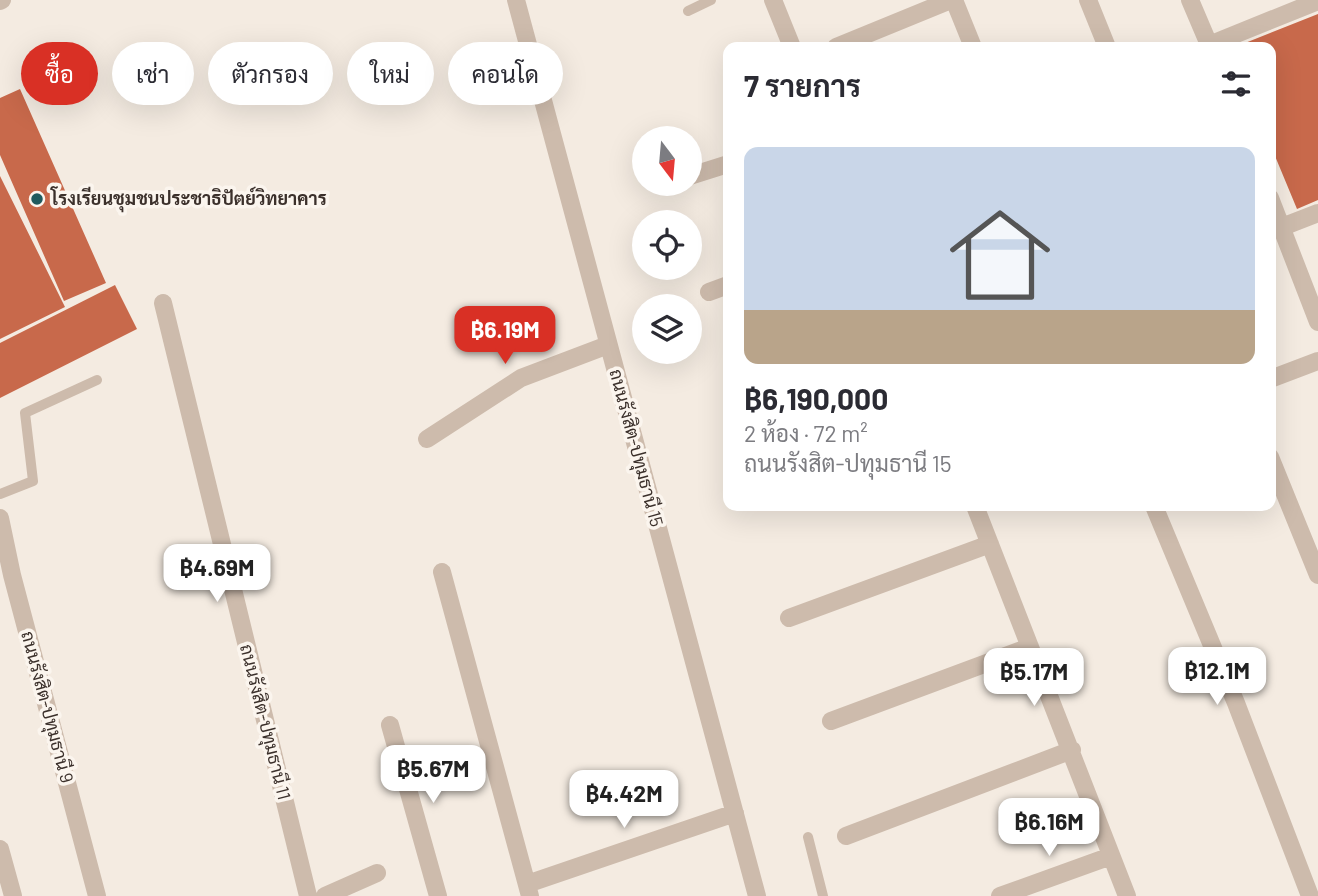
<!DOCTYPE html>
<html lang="th">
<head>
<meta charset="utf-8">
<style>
	:root { --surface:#fff; --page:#f7f7f7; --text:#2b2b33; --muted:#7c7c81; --accent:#d93025 }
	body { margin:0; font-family:Barlow,Sarabun,sans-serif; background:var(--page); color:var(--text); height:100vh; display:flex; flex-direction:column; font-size:26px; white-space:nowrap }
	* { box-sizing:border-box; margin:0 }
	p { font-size:23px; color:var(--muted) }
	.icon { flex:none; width:38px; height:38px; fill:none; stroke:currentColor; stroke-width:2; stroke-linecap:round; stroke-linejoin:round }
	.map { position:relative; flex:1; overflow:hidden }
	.sheet { position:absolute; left:723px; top:42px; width:553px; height:469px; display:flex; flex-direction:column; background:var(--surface); border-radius:14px; box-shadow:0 7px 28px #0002 }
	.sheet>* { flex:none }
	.hud { position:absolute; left:21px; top:42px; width:597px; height:63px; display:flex; gap:14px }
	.needle { width:46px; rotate:164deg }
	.tools { position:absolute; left:632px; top:126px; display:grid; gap:14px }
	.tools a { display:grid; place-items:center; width:70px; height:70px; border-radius:50%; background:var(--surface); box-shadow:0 7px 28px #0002; font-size:35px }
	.price { position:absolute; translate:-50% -60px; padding:0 16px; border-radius:14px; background:#fff; color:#222; font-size:23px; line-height:46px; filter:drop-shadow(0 2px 4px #0008) }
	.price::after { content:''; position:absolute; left:50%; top:42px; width:21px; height:16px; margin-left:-10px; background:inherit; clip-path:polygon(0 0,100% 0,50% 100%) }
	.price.selected { background:var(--accent); color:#fff }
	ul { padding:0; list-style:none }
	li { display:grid; align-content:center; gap:14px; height:371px; padding:0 21px }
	li span { display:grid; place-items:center; height:217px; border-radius:14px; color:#555 }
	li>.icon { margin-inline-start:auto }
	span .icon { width:126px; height:126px; fill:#fffc; stroke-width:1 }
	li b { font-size:30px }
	h2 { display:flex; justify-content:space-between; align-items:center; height:84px; padding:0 21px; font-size:30px }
	.tag { padding:0 24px; border-radius:32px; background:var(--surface); box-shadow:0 7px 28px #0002; font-size:24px; line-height:63px }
	.tag.selected { background:var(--accent); color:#fff }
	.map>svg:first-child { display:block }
	.building { fill:#c8694b }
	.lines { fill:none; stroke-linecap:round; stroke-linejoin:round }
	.lane { stroke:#cdbbac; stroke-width:10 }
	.street { stroke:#cdbbac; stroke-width:18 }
	.poi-dot { fill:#1f5a5e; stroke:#fbf5ee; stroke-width:2.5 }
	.labels { text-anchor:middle; stroke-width:7; stroke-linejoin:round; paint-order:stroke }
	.poi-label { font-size:18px; font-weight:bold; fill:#3b302b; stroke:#fbf5ee; text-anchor:start }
	.street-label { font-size:18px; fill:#3b302b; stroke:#fbf5ee }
</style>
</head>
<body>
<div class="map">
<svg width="1318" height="896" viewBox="0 0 1318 896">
	<rect width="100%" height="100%" fill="#f4ebe1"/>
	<path class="building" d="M1318,14V200L1297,209L1270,144V47H1235Z
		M20,89L106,283L64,301L0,155V98Z
		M0,176L65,307L0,339Z
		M115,285L137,329L0,398V343Z"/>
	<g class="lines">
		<path class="lane" d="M688,11L711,0
			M0,494L33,481L25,413L97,380
			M808,837L823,896"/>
		<path class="street" d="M516,0L757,896
			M773,0L792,47
			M954,0L973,47
			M1088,0L1107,47
			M1190,0L1210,47
			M0,1L2,0
			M1209,45L1318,1
			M836,47L951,0
			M690,176L728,164
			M664,185L667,184
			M1270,198L1318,322
			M1282,227L1318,213
			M709,292L728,285
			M163,303L308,896
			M1270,379L1318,361
			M427,439L521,378L608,345
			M1270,457L1318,575
			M975,506L1127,896
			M1154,506L1236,703L1310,896
			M0,518L12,575L97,896
			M442,572L530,896
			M789,618L990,544
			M831,721L1030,647
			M390,725L438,896
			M846,836L1072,750
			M0,849L13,896
			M527,884L735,813
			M325,896L377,873
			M1000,896L1111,856"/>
	</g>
	<circle class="poi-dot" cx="37" cy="199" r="7"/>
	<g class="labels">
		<g class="poi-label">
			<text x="51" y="205">โรงเรียนชุมชนประชาธิปัตย์วิทยาคาร</text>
		</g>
		<g class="street-label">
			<text transform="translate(636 448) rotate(75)" y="6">ถนนรังสิต-ปทุมธานี 15</text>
			<text transform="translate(47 707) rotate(75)" y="6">ถนนรังสิต-ปทุมธานี 9</text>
			<text transform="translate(265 722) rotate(76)" y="6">ถนนรังสิต-ปทุมธานี 11</text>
		</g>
	</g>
</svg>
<div class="tools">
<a><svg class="needle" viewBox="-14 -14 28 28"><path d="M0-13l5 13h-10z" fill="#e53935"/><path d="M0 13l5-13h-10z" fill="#7c7c81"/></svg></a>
<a><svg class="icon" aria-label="locate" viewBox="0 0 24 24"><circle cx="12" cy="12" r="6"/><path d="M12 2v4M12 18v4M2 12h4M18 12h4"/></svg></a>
<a><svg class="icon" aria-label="layers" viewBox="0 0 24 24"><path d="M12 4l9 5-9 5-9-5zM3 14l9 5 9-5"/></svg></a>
</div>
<b class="price selected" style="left:505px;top:366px">฿6.19M</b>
<b class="price" style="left:217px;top:604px">฿4.69M</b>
<b class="price" style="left:1217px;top:707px">฿12.1M</b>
<b class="price" style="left:1034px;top:708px">฿5.17M</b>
<b class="price" style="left:433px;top:805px">฿5.67M</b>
<b class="price" style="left:624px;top:830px">฿4.42M</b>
<b class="price" style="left:1049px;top:858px">฿6.16M</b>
<div class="hud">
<a class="tag selected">ซื้อ</a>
<a class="tag">เช่า</a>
<a class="tag">ตัวกรอง</a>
<a class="tag">ใหม่</a>
<a class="tag">คอนโด</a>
</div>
<section class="sheet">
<h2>7 รายการ<svg class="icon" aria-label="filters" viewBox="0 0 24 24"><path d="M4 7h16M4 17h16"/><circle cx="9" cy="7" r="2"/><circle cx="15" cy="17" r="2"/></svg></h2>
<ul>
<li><span style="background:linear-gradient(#c9d6e8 75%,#b9a48a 0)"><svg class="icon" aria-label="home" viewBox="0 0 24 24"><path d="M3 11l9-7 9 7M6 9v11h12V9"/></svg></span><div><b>฿6,190,000</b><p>2 ห้อง · 72 m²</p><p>ถนนรังสิต-ปทุมธานี 15</p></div></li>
</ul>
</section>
</div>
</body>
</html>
